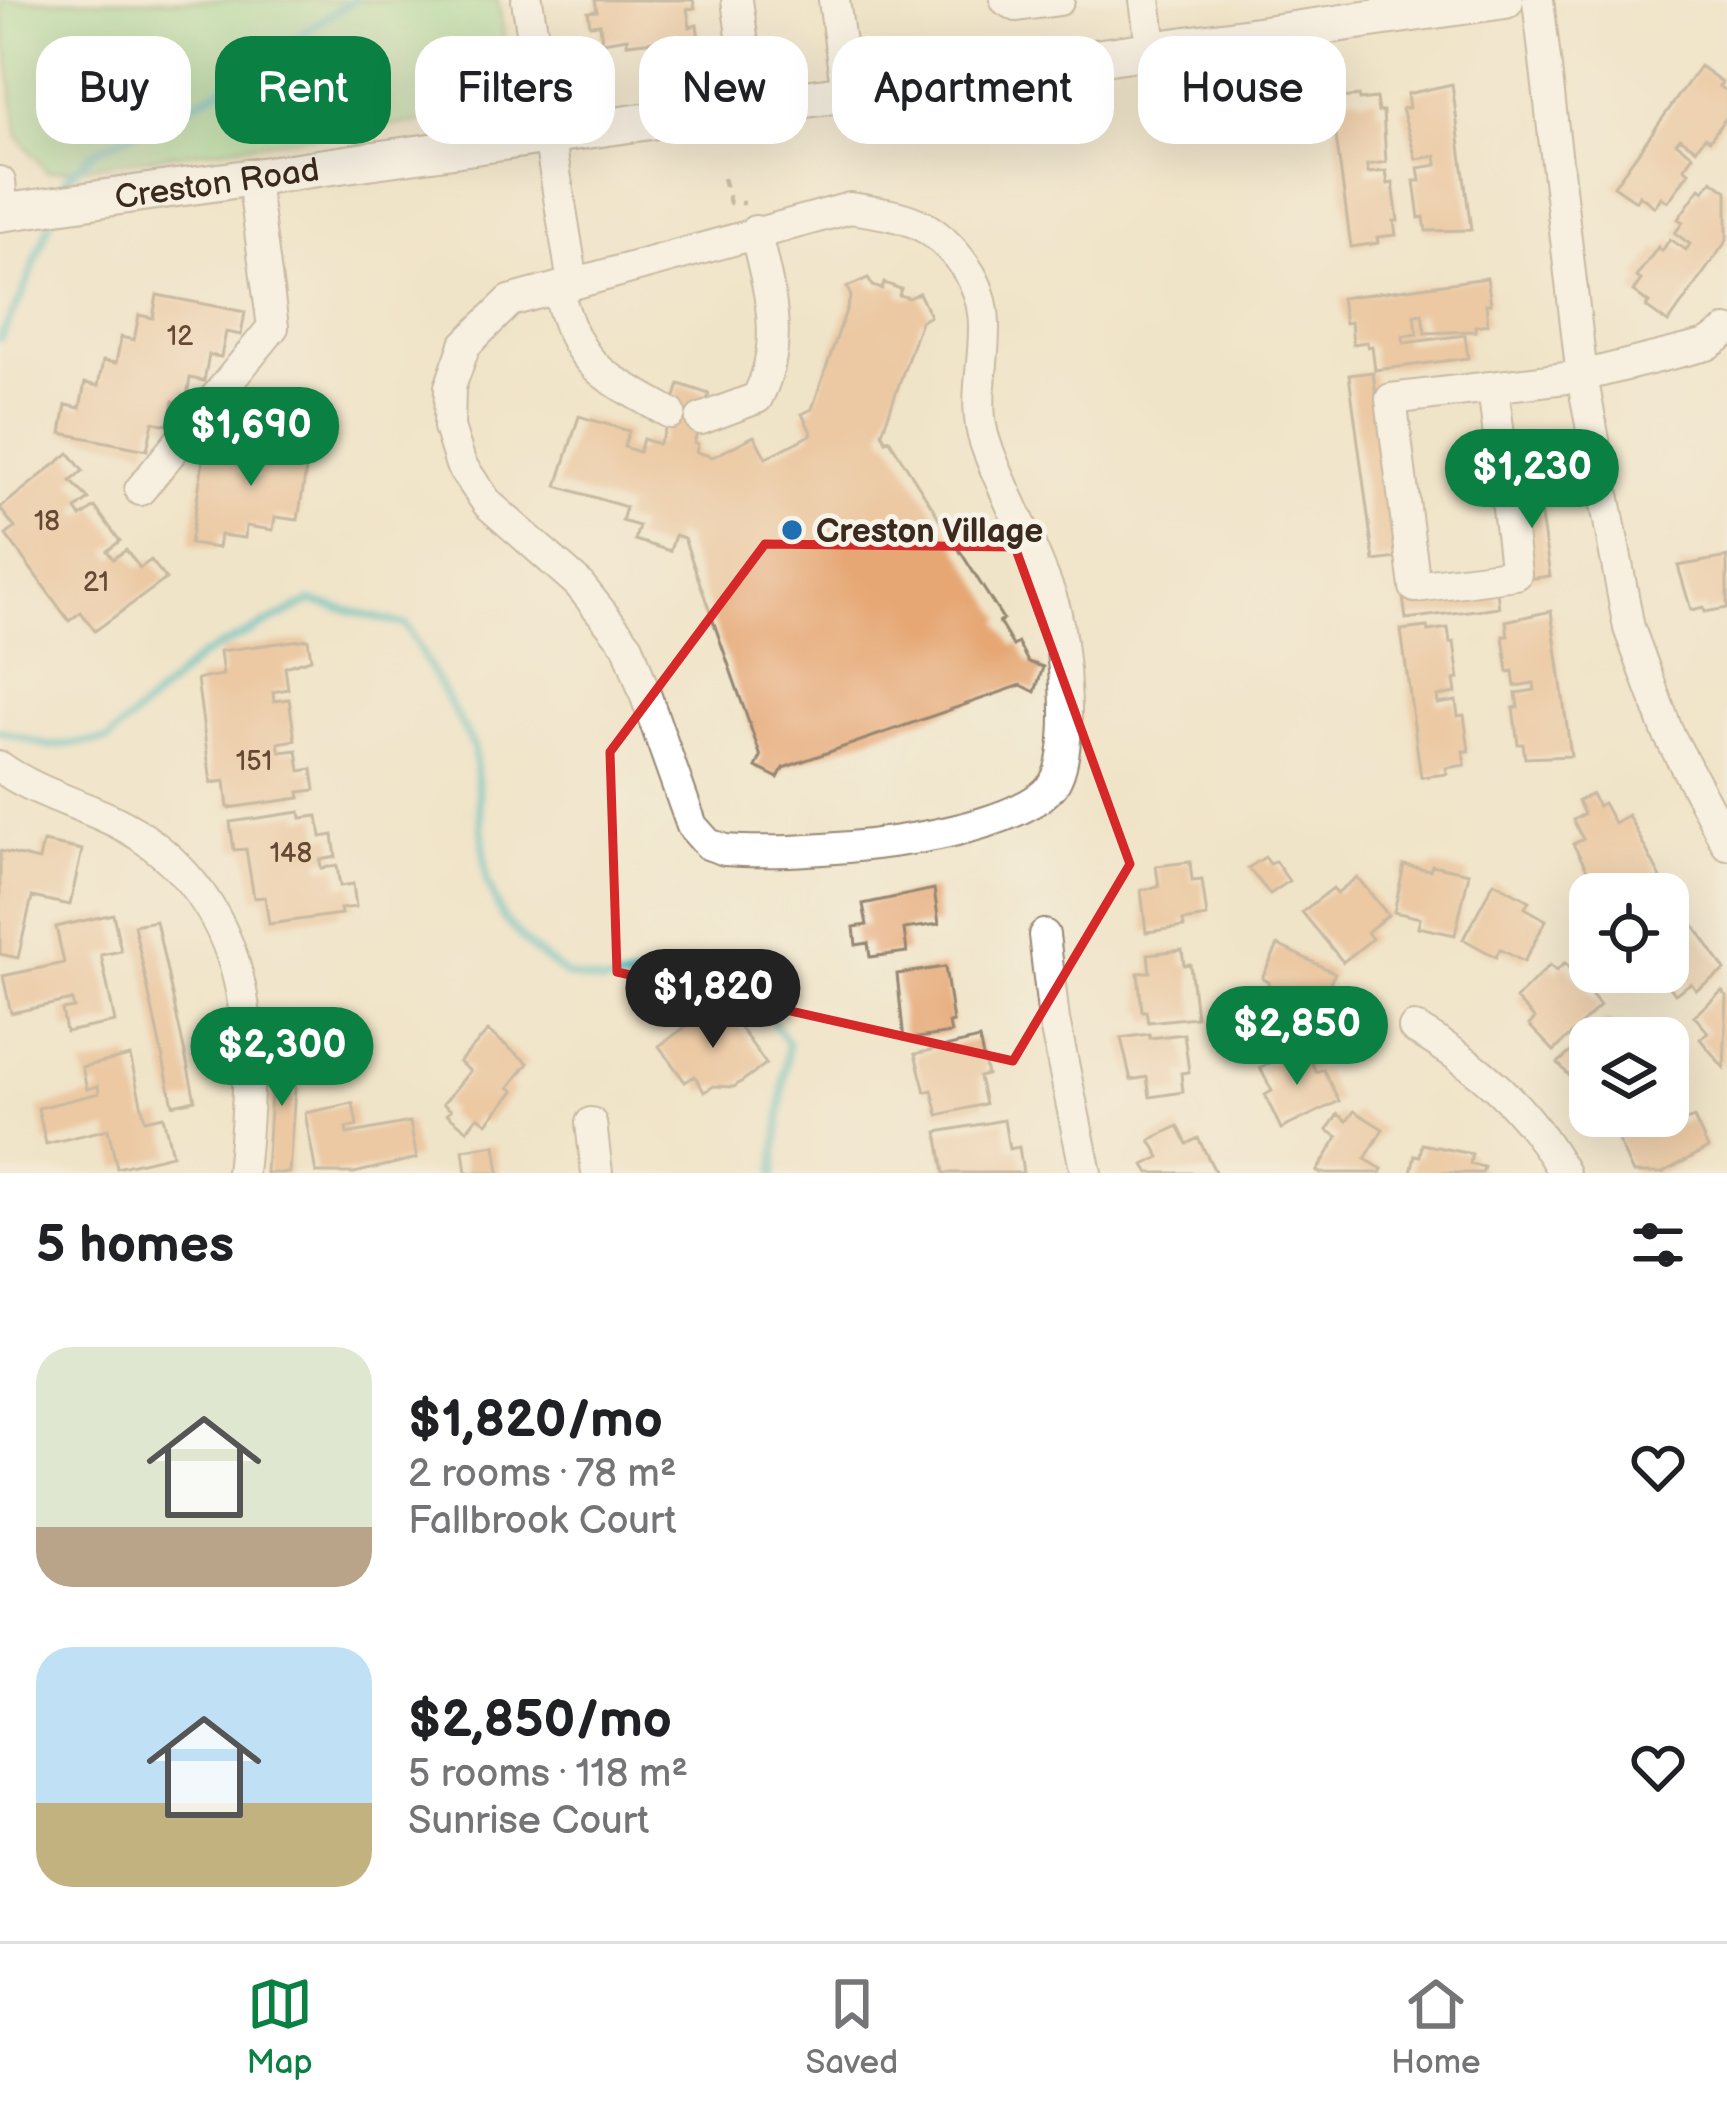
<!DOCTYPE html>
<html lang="en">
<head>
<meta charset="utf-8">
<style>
	:root { --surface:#fff; --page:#f2f2f2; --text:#202124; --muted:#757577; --line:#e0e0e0; --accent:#0b8043 }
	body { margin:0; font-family:"Balsamiq Sans",sans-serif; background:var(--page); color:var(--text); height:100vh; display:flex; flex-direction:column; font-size:45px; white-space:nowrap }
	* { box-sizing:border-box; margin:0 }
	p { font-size:39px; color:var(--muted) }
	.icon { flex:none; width:66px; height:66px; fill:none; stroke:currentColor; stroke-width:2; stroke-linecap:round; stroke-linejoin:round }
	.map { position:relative; height:1173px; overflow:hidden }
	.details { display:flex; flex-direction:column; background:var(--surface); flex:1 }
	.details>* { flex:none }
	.hud { position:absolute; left:36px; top:36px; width:1656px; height:108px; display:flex; gap:24px }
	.buttons { position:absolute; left:1569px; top:873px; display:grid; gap:24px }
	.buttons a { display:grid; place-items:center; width:120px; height:120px; border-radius:24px; background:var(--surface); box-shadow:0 12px 48px #0002; font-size:60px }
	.price { position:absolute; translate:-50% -102px; padding:0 27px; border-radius:42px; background:var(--accent); color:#fff; font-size:39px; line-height:78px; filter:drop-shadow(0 3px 6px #0008) }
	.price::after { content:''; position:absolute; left:50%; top:72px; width:36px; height:27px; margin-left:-18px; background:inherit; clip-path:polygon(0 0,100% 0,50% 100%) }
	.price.current { background:#222; color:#fff }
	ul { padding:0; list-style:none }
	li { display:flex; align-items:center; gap:36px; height:300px; padding:0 36px }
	li span { display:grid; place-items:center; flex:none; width:336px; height:240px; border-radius:36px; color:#555 }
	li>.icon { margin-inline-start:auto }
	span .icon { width:144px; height:144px; fill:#fffc; stroke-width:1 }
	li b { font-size:51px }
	h2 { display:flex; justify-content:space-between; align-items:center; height:144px; padding:0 36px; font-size:51px }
	.tag { padding:0 42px; border-radius:36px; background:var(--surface); box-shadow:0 12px 48px #0002; font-size:42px; line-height:108px }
	.tag.current { background:var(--accent); color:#fff }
	.menu { display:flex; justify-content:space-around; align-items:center; height:168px; border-top:3px solid var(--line); background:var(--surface); font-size:33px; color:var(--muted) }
	.menu a { display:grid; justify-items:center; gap:6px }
	.menu .current { color:var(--accent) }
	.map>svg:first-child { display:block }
	.green { fill:#93d993; stroke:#678258; stroke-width:3 }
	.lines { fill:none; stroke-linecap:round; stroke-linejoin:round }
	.stream { stroke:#49b8bf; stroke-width:9 }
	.building { fill:#e6a775 }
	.minor-casing { stroke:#968773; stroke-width:34 }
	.major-casing { stroke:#968773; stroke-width:40 }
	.path { stroke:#968773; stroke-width:4.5; stroke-dasharray:9 9; stroke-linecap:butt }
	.minor { stroke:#fff; stroke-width:30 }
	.major { stroke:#fff; stroke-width:36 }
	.marked { fill:none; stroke:#d62828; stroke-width:9; stroke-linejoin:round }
	.poi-dot { fill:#1f6fb2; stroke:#f7f3e8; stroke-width:4.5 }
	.labels { text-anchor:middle; stroke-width:10; stroke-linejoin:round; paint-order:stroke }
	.number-label { font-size:27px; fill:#664934 }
	.street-label { font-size:33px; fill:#3b2a1e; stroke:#f7f3e8 }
	.poi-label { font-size:33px; font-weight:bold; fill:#3b2a1e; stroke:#f7f3e8; text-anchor:start }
</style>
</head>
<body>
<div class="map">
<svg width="1727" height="1173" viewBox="0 0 1727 1173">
	<rect width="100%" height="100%" fill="#f7f3e8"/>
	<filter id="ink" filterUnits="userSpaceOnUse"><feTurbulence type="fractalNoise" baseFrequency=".00833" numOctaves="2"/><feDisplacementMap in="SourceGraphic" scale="24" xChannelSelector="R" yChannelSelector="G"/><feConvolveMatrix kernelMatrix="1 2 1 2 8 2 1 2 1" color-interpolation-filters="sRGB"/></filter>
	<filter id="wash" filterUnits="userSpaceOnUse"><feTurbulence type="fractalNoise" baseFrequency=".004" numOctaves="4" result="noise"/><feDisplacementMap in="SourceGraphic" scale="48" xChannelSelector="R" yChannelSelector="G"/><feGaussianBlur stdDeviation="2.7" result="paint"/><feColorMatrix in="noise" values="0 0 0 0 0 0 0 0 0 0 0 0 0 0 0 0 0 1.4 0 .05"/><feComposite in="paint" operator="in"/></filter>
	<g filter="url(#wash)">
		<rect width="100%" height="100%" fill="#f0e4c8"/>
		<path class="green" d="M1,0H498L507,54L501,97L477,114L47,172L18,136Z"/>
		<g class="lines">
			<path class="stream" d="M61,193L66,179L94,152L214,93L353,0
				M0,338L22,296L53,214
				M0,731L49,746L108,740L201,656L311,601L406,625L474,747L487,881L503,918L531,948L566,975L604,983L735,965L788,1044L774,1173"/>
		</g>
		<g id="blocks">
			<path class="building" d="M595,0H693L695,8L687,9L690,27L697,25L700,46L655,52L654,41L627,44V38L602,42L600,24L590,25L588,12L597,11Z
				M1700,66L1722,82L1719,86L1727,91V116L1710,140L1705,137L1696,149L1680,138L1676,143L1693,155L1684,168L1689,172L1668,202L1661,197L1655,207L1639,195L1636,201L1614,186Z
				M1452,84L1471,230L1426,231L1424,217L1419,218L1414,181H1420L1418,168L1437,165L1436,156L1416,159L1402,109L1409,108L1407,94Z
				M1358,96L1359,100L1376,98L1378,112L1383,111L1386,162L1367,165L1368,173L1386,171L1388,184L1393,183L1398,221H1394L1396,235L1377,237L1378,243L1351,247L1331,99Z
				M1712,180L1727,191V240L1668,323L1646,307L1649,303L1633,291L1641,280L1636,277L1658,247L1662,251L1670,239L1686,250L1690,244L1675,233L1683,222L1678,219L1700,188L1704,191Z
				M868,278L872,286L882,289L884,283L901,289L899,295L909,298L919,293L930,316L921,321L882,433L886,441L889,439L1003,619L999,622L1013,646L1018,643L1028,662L1043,667L1035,692L1021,685L783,768L778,778L756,767L761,757L684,538L675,535L670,551L635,540L639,526L622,521L626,507L557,486L579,416L629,431L624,447L639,452L643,439L658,444L663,436L679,384L709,394L694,443L698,444L696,452L713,457L754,436L766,458L812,434L802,414L812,409L851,296L847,287Z
				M1487,278L1491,304H1486L1488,324L1475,326V331L1425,333L1422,314L1414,315L1417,334L1403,336L1404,343L1465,335L1468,358L1375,370L1372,346L1368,347L1367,342L1353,344L1351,322L1345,323L1341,298Z
				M157,295L245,312L241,335L226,332L221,357L209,355L204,381L190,378L186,403L173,401L168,425L153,422L147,450L61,433L66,405L80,408L85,383L98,386L103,361L116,363L121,337L134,340L139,315L153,318Z
				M1373,372L1397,558L1374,561L1349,375Z
				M288,428L312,431L298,520L275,517L273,530L246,526L245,538L220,535L218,548L190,544L204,455L232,460L234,447L258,451L260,437L286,442Z
				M69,453L83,471L71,481L89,499L76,509L81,517L95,507L120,541L107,551L113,559L126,550L140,568L151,560L166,579L95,631L81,612L69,621L6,535L15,528L0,508Z
				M1536,483L1550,576L1527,579L1514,486Z
				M1727,557V608L1705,612L1704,607L1691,610L1678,566Z
				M1496,585L1499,607L1406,619L1403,597Z
				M1551,611L1571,756L1525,758L1523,744H1518L1513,708L1518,707L1516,693L1535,690L1534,683L1515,686L1513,671L1508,672L1503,636H1508L1506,621Z
				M1427,627L1428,631L1448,628L1450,643L1454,642L1459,679L1454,680L1456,693L1437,696L1438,704L1456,701L1458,716L1464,715L1469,751H1463L1465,765L1446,768L1447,774L1421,777L1401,630Z
				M308,639L311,659L285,667L288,689L273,692L274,701L289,699L295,740L278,743L280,752L297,750L300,771L312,769L315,790L299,792L300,798L228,808L225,781L211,783L197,679L223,675L220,651Z
				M1592,794L1598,806L1603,803L1614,823L1628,815L1661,878L1632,893L1629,887L1616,894H1594L1585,877L1590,875L1573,844L1583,839L1573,820L1584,814L1578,801Z
				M300,812L301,818L318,816L321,837L333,835L336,857L320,860L321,868L337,866L340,886L353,884L356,907L340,909L341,914L269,924L265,897L254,898L246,849L234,850L230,822Z
				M43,842L82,850L70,905L32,897L18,958L0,954V851L39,860Z
				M1265,857L1270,864L1275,861L1289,881L1270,894L1248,868Z
				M1190,862L1192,881L1202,880L1207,917L1183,921L1184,927L1146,932L1141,890L1159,887L1156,866Z
				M1404,865L1430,870L1432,865L1469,873L1455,935L1418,927L1420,918L1394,912Z
				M1357,877L1388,915L1367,932L1372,939L1343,962L1302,912L1333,888L1337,893Z
				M1494,882L1529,901L1525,908L1546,920L1524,962L1500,949L1496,957L1463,939Z
				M934,889L939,924L904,929L907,952L870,957L868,943L856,945L854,927L867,925L863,904Z
				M1684,911L1725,970L1696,990L1691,983L1675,994L1660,972H1668V914L1672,920Z
				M113,914L121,951L101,955L115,1022L66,1032L62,1010L74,1008L72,1000L11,1013L3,976L64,963L56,927Z
				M156,921L195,1100L173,1105L134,925Z
				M1278,945L1335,973L1319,1004L1311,1000L1300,1023L1258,1003L1269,982L1262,978Z
				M1182,950L1184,965L1190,964L1196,1017L1148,1022L1146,1011H1142L1138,973L1150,972L1148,954Z
				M1565,963L1600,1006L1554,1051L1529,1025L1535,1019L1516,999L1550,965L1556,971Z
				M945,967L953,1022L949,1023L951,1033L904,1040L897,974Z
				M1722,991L1727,997L1724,1068L1700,1039L1708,1032L1694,1016Z
				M721,1001L766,1064L734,1087L714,1086L704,1092L695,1076L685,1082L659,1046Z
				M1607,1020L1623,1038H1590V1086L1583,1091L1558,1063Z
				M488,1031L528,1063L509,1087L514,1091L487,1123L478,1116L467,1130L447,1114L451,1110L443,1104L470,1071L459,1062Z
				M1149,1034L1150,1038L1184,1034L1189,1072L1181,1073L1183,1092L1150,1097L1147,1077L1131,1080L1121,1038Z
				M979,1039L987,1075L979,1077L985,1104L938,1115L932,1090L925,1092L915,1054Z
				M274,1045L298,1047L289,1173H266Z
				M1304,1046L1316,1072L1323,1069L1339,1101L1281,1129L1265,1095L1272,1091L1260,1068Z
				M130,1056L145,1120L163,1116L172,1155L117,1168L108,1129L46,1144L38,1108L99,1093L98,1086L87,1089L82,1067Z
				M353,1103L357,1126L346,1128L347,1134L410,1122L417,1158L354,1173H316L305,1113Z
				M1354,1111L1383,1129L1365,1159L1382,1169L1380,1173H1320L1317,1171L1338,1137L1327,1130L1338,1114L1347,1121Z
				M1649,1116H1664L1669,1127L1694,1118L1708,1148L1662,1173H1633L1617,1138L1633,1130L1630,1125Z
				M1004,1120L1009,1149L1019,1147L1023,1173H944L937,1132Z
				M1178,1126L1187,1144L1198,1138L1216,1173H1149L1144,1165L1160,1157L1150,1140Z
				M1422,1144L1472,1154L1470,1164L1484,1167L1482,1173H1411L1415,1155L1420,1156Z
				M495,1145L499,1173H466L463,1150Z"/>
		</g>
	</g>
	<g filter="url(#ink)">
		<use href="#blocks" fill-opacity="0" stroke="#968773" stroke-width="3"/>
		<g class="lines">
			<defs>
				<path id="minor" d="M527,0L573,283
					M737,0L742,36
					M834,0L847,93
					M1006,0L1017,6L1059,0
					M1145,0L1152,52
					M1538,0L1582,376L1629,628L1668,733L1727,844
					M0,182L3,212
					M850,208C905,216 933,220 966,268C1006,324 964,386 986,445C1006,500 1036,550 1054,606C1064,641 1076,757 1052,786C1004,842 796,856 725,850L708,844L692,826L628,646L578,583L488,504L461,465L449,427L450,387L465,345L510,301Z
					M557,288C580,371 600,373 670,413
					M1493,387L1516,574L1415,587L1391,399L1582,376L1707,345L1727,331
					M701,419L757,398C786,343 769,290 755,231
					M140,490L273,327L253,179
					M0,767C43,798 98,807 142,837C258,918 255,1046 242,1173
					M1044,935L1054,1020L1086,1173
					M1414,1028C1478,1065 1527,1107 1564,1173
					M591,1123L597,1173"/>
				<g id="major">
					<path id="s1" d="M0,213L1505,0"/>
				</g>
			</defs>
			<use href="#minor" class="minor-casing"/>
			<use href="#major" class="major-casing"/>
			<path class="path" d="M723,178L730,203H745"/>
			<use href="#minor" class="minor"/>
			<use href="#major" class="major"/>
		</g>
	</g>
	<path d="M0 0H1727V1173H0ZM765,544L1015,547L1130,864L1013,1061L617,972L610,752Z" fill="#f0e4c8" fill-opacity=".55" fill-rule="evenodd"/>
	<path class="marked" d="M765,544L1015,547L1130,864L1013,1061L617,972L610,752Z"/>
	<circle class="poi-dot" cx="792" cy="530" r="12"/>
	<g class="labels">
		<g class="number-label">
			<text x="180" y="345">12</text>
			<text x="47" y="530">18</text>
			<text x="96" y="591">21</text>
			<text x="254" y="770">151</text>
			<text x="291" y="862">148</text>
		</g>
		<g class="street-label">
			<text dy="12" stroke="none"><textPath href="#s1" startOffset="219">Creston Road</textPath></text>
		</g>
		<g class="poi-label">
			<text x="816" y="542">Creston Village</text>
		</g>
	</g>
</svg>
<div class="buttons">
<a><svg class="icon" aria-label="locate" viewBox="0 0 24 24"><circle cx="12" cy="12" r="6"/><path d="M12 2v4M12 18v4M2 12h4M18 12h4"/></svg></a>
<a><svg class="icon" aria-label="layers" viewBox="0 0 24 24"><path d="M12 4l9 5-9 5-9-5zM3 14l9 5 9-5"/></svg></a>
</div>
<b class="price" style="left:251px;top:489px">$1,690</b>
<b class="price" style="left:1532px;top:531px">$1,230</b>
<b class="price current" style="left:713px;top:1051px">$1,820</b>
<b class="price" style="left:1297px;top:1088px">$2,850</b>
<b class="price" style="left:282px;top:1109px">$2,300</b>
<div class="hud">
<a class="tag">Buy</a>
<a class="tag current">Rent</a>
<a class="tag">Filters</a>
<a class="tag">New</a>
<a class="tag">Apartment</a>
<a class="tag">House</a>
</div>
</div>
<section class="details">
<h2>5 homes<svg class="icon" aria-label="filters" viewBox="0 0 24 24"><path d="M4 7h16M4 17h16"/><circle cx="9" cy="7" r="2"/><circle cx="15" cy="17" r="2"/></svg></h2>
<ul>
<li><span style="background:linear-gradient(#dfe7d0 75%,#b9a48a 0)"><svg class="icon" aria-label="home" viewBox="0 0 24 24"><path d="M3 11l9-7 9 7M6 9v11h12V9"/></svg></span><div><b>$1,820/mo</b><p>2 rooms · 78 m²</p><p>Fallbrook Court</p></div><svg class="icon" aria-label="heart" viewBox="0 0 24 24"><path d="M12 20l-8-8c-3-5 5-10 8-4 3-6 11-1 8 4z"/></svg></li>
<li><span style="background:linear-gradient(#bfe0f5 65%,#c2b280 0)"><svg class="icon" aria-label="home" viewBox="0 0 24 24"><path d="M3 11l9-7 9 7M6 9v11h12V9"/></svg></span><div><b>$2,850/mo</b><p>5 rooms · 118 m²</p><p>Sunrise Court</p></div><svg class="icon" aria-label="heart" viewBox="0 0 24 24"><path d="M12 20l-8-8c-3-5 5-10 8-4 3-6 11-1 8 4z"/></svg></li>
</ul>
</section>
<nav class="menu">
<a class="current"><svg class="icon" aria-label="map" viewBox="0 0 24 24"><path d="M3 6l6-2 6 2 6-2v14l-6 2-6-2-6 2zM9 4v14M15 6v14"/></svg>Map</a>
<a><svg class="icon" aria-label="saved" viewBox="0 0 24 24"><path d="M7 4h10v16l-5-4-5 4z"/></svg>Saved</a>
<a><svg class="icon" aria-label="home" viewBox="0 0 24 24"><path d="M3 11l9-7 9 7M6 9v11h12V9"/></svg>Home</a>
</nav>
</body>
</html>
